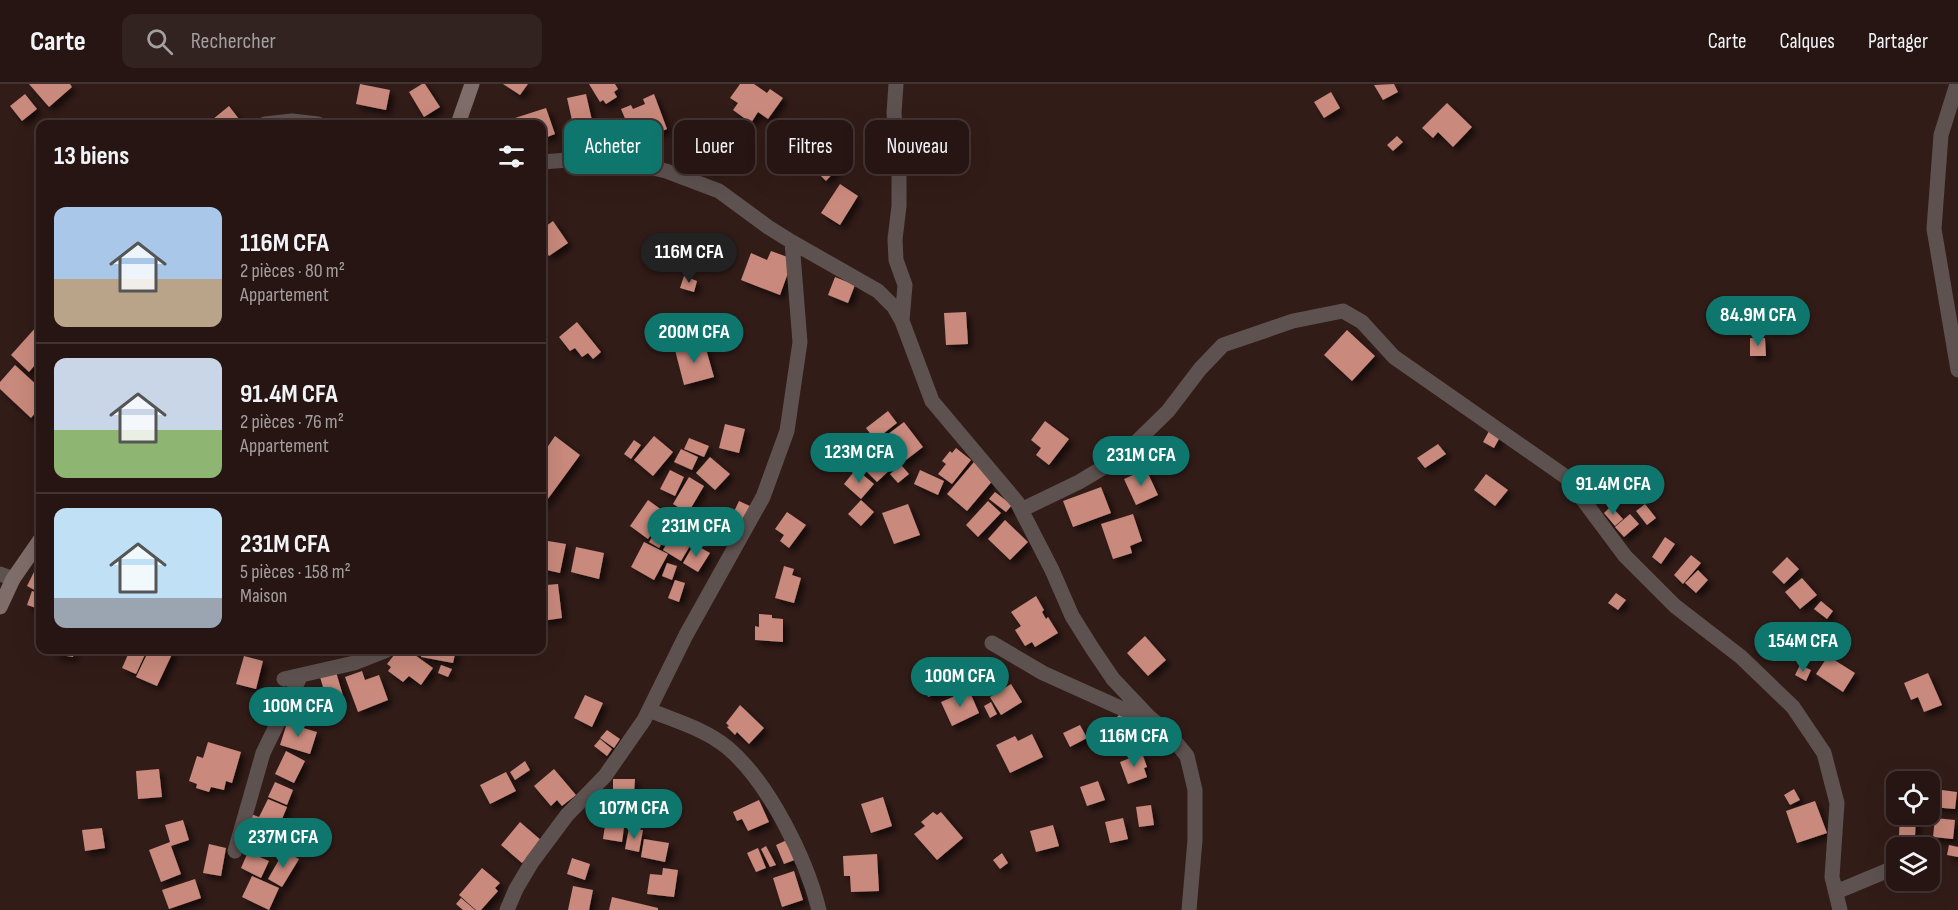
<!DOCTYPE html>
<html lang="fr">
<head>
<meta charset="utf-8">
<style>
	:root { --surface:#261512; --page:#322220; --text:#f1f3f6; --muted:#a49f9f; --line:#423432; --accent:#0f766e }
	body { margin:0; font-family:"Sofia Sans Condensed",sans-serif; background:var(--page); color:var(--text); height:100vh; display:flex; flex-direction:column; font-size:22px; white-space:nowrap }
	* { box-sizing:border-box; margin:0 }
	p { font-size:20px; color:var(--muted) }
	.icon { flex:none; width:33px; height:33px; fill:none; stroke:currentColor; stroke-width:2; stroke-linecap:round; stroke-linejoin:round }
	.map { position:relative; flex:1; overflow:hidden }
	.side { position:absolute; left:36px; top:36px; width:510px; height:534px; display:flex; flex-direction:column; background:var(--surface); border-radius:12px; box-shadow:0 6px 24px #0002,0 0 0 2px var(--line) }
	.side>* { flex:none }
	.hud { position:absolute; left:564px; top:36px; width:570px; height:54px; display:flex; gap:12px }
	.fabs { position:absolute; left:1886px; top:687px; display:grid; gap:12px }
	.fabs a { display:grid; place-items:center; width:54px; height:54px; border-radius:12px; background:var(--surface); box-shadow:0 6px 24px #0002,0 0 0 2px var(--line); font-size:30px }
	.price { position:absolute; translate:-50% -51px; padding:0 14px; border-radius:21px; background:var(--accent); color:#fff; font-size:20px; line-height:39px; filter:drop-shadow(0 2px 3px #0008) }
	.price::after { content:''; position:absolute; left:50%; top:36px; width:18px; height:14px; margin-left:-9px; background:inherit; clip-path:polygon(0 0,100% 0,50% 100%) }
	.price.current { background:#222; color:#fff }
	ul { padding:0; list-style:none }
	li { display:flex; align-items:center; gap:18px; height:150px; padding:0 18px }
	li+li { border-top:2px solid var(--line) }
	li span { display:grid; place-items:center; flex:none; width:168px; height:120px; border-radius:12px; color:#555 }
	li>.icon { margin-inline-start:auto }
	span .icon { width:72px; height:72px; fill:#fffc; stroke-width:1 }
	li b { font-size:26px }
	h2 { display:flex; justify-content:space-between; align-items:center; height:72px; padding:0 18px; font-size:26px }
	.pill { padding:0 21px; border-radius:12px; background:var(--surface); box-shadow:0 6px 24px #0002,0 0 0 2px var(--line); font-size:21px; line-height:54px }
	.pill.current { background:var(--accent); color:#fff }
	header { display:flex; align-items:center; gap:36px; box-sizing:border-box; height:84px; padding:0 30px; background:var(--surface); border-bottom:2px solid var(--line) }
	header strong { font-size:28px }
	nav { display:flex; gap:33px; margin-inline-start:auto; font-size:21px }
	.search { width:420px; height:54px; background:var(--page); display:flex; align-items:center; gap:15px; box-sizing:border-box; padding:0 21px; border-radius:12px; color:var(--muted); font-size:22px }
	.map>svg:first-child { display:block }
	.building { fill:#c9897c; filter:url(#shadow) }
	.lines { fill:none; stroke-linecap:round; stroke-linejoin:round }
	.street { stroke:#5e5250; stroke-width:15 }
	.secondary { stroke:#7f6d69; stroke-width:15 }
</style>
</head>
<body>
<header>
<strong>Carte</strong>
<div class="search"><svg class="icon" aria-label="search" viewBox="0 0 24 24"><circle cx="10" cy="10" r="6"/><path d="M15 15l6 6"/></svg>Rechercher</div>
<nav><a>Carte</a><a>Calques</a><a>Partager</a></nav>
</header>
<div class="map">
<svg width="1958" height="826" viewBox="0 0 1958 826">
	<defs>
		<filter id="shadow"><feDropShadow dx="4.5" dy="4.5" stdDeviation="3" flood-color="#0009"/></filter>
	</defs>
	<rect width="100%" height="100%" fill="#321c18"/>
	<path class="building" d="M29,0H70L72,3L49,23Z
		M360,0L390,6L386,26L356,20Z
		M422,0H425L440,23L424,33L409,8Z
		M503,0H528L520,11Z
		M589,0H615L618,5L614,8L617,13L606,20L603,16L600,18Z
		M740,0H754L767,9L770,5L783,14L768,35L758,28L751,39L733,26L738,19L730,14Z
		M1394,0L1398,8L1383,16L1374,1Z
		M1331,8L1340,24L1324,34L1314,18Z
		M25,10L37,25L22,37L10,22Z
		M586,10L593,41L574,45L567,14Z
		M654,10L667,45L652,51L651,47L646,49L642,39L629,44L621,25L631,21L633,25L645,20L643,15Z
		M1447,19L1472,43L1453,63L1438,48L1433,54L1422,44Z
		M229,22L242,39L240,40H207Z
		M546,24L555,50L542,55V40H517L515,34Z
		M710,51L728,58L716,87L698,80Z
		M1397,52L1403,58L1393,67L1387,61Z
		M833,72L841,80L826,97L817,88Z
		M840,100L858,112L840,141L821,129Z
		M553,137L568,159L549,172L542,161V145Z
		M771,167L793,175L780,211L741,196L751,169L767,176Z
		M684,192L697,197L694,208L680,204Z
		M835,193L855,201L848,219L828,211Z
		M966,228L968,260L946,261L944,229Z
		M577,238L601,268L593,275L588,269L582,273L575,264L570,267L559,253Z
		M37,242L40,245V275L29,288L11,271Z
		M1347,246L1375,272L1352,297L1324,271Z
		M1750,254H1765L1766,272H1750Z
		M704,258L714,293L684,301L675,266Z
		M15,281L40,304V323L31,334L0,305V298Z
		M888,327L897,339L875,356L866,344Z
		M1045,337L1069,355L1049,381L1036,371L1041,364L1031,356Z
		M904,338L923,363L902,379L883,354Z
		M725,340L745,345L739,369L719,364Z
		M1489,347L1500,353L1494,364L1483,358Z
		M555,352L580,371L542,423V371Z
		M654,352L673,368L653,392L634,376Z
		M689,354L709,362L704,373L684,365Z
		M634,356L641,361L631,375L624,370Z
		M1438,360L1446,370L1425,384L1417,374Z
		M878,363L896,380L877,398L860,381Z
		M956,364L971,376L952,400L938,390L946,380L942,377L950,367L952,369Z
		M681,365L698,373L692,386L674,378Z
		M710,373L730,390L715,406L696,389Z
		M974,378L994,395L967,427L947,410Z
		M901,381L909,390L898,399L890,390Z
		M856,385L874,400L861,415L844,400Z
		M1146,385L1158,411L1136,421L1124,395Z
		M670,386L684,393L675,412L660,405Z
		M920,386L944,397L938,411L914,400Z
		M1486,390L1508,406L1495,422L1474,406Z
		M689,393L704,402L688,429L673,420Z
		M1101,403L1111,429L1073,443L1063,417Z
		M995,408L1012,421L1006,428L989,415Z
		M648,416L666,429L648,455L630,442Z
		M861,416L874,428L861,442L848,430Z
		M739,417L752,423L744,440L731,434Z
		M988,417L1001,429L978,453L966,441Z
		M908,420L920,451L894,460L882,429Z
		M1645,420L1656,434L1647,441L1636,427Z
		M1611,422L1623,435L1615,442L1604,429Z
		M787,428L806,441L789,464L780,457L784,451L775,445Z
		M1133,430L1142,457L1130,462L1132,469L1113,475L1101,440Z
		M1630,430L1639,440L1624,453L1615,443Z
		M1005,436L1028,458L1010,476L988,455Z
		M659,442L669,448L659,464L649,458Z
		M673,449L691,460L681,477L663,466Z
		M1665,453L1675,460L1661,480L1652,473Z
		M542,456L566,460L560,489L542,485Z
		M644,458L668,470L654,496L631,483Z
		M694,460L710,469L698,488L683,479Z
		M576,463L604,469L599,495L571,488Z
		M1691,471L1701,479L1683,500L1674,491Z
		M1787,473L1799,485L1784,500L1772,488Z
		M667,479L677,482L672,496L662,492Z
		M784,482L794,485L792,491L801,494L794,519L775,514Z
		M35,486L40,489V509L27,502Z
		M1698,486L1708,496L1696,509L1685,499Z
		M1802,494L1817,511L1800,525L1785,508Z
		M675,496L685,499L679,518L668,514Z
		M558,500L562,534L542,537V513L548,512L546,501Z
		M32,507L40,510L39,525L27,521Z
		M1616,509L1626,516L1618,526L1608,519Z
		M1036,512L1044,526L1042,528L1046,535L1048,533L1058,549L1035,563L1032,558L1025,562L1015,546L1021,542L1011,528Z
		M1821,517L1833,527L1827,535L1814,525Z
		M759,530L772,531V534L783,535V558L755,556V542L759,543Z
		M1145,552L1166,576L1148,592L1127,569Z
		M55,566H74L73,573L54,570Z
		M130,566H147L136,590L122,584Z
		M149,566H174L157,602L136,593Z
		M398,566H408L433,584L421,601L409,592L403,598L388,587L391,583L387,580Z
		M422,566H456L453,579L421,573Z
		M244,572L263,577L256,605L236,600Z
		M1828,572L1855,589L1843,608L1816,590Z
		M956,578L964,600L928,613L920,590Z
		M441,581L452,585L448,593L438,589Z
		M1800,581L1811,586L1806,597L1795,591Z
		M362,587L365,596L379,591L388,616L358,628L345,593Z
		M336,588L344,615L328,620L320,593Z
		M1928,589L1942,621L1924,628L1918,613L1911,616L1904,599Z
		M1011,600L1022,618L1001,631L990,613Z
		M969,606L979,629L952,642L941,618Z
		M585,611L603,619L592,643L574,634Z
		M991,618L997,630L990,634L984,622Z
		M740,621L764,644L749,660L737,648L735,651L727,643L729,642L726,639Z
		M1124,627L1138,643L1121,658L1106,642Z
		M287,639L317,648L310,670L280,661Z
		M1080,641L1087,654L1070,663L1063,649Z
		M607,646L620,655L614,664L600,654Z
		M1032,650L1043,673L1010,689L996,661L1015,652L1018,657Z
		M600,655L612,665L607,672L594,662Z
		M208,658L241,668L232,699L226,697L224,706L211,703L209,708L196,704L197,700L189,697L197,672L203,674Z
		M286,667L305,677L294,699L275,690Z
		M1142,669L1147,683L1144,684L1147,693L1128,700L1120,678Z
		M525,677L530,686L515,696L510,688Z
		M159,685L162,713L138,715L136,687Z
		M554,685L576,711L562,722L557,716L551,722L534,702Z
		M506,688L516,707L490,720L480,701Z
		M613,695H635L634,711H613Z
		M1098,697L1105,716L1087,722L1080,703Z
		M275,698L293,706L287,721L268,713Z
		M1794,705L1800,716L1790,721L1784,711Z
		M1934,705L1957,708L1955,725L1932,723Z
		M883,713L892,742L871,749L861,720Z
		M268,715L287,723L275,752L247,739L251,730L259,733Z
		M759,716L769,738L748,747L742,735L737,737L733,728Z
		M1815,717L1827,749L1797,759L1786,727Z
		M1151,721L1154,741L1139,743L1136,723Z
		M933,728L937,731L941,728L963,754L937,776L914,750L925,742L921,738Z
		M1900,730H1916L1915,753L1899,752Z
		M1123,734L1128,755L1110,759L1105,738Z
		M1935,734L1955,736L1953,755L1933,753Z
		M183,736L189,756L171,762L181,790L161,798L149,766L170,758L165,741Z
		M520,738L542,757L522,779L501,761Z
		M605,741L624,744L622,758L603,755Z
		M1053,741L1059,762L1036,768L1030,747Z
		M102,744L105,764L85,767L82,746Z
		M629,744L643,746L639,768L625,765Z
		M644,755L669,759L665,778L641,773Z
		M789,755L797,775L784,780L776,761Z
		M209,760L226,764L221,792L203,789Z
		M1949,761L1958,763V773L1947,771Z
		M766,762L776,781L770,783L761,765Z
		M758,764L766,784L756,788L747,769Z
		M284,767L299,775L282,803L268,795Z
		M248,768L269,777L261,794L241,784Z
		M1002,769L1008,779L1000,785L993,776Z
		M877,770L879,807L851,808L850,792H844L843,772Z
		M572,774L590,780L585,796L567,790Z
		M482,784L500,799L495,804L498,807L481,826H476L459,811Z
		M663,784L678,786L674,813L647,810L650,790L662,791Z
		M794,787L803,816L782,823L773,794Z
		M252,792L279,804L269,826L242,813Z
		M195,795L201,814L169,825L162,806Z
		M573,802L593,806L589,826H568Z
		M612,813L658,824V826H609Z
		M461,814L475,826H463L456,820Z"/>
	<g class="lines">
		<path class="street" d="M896,0L894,29L899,85V122L895,155L896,176L905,201L902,237
			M1957,0L1941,51L1934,145L1958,286
			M265,40L292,37L318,40
			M542,78L568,76H619L666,87L719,107L768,143L792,158L878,207L894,223L902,237L932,317L1017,418L1052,486L1072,532L1092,564L1113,595L1148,632L1169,650L1187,672L1195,706V756L1189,826
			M1021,426L1079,398L1121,373L1168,327L1200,285L1223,261L1293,237L1343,227L1362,238L1394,273L1566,393L1625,472L1675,522L1741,573L1793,623L1824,669L1837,719L1832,793L1840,826
			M0,490L13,495
			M992,559L1043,589L1145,635
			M284,595L354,579L387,566
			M649,626C676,637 705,645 728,664C769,699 806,774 819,826
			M235,767L263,669L301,591
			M1836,808L1896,783
			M507,826L516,805L532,778L567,731L605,692L644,636L686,551L763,413L787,347L800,258L792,158"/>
		<path class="secondary" d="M458,40L472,0
			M0,523L13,495L40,456"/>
	</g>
</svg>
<div class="fabs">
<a><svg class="icon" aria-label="locate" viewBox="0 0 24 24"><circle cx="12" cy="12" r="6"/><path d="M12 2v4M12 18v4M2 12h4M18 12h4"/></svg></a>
<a><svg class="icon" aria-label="layers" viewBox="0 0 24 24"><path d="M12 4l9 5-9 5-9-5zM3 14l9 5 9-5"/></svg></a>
</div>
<b class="price current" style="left:689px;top:200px">116M CFA</b>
<b class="price" style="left:1758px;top:263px">84.9M CFA</b>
<b class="price" style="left:694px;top:280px">200M CFA</b>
<b class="price" style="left:859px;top:400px">123M CFA</b>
<b class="price" style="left:1141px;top:403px">231M CFA</b>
<b class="price" style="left:1613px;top:432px">91.4M CFA</b>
<b class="price" style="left:696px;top:474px">231M CFA</b>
<b class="price" style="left:1803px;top:589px">154M CFA</b>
<b class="price" style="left:960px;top:624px">100M CFA</b>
<b class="price" style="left:298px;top:654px">100M CFA</b>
<b class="price" style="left:1134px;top:684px">116M CFA</b>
<b class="price" style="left:634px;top:756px">107M CFA</b>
<b class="price" style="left:283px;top:785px">237M CFA</b>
<div class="hud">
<a class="pill current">Acheter</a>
<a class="pill">Louer</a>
<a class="pill">Filtres</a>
<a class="pill">Nouveau</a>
</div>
<section class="side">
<h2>13 biens<svg class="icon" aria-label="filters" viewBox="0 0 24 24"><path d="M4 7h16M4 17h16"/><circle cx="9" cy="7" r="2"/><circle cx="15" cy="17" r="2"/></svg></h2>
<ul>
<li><span style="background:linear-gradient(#a9c7e8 60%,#b9a48a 0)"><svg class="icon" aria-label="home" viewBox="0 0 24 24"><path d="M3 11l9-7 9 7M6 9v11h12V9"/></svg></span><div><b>116M CFA</b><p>2 pièces · 80 m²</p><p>Appartement</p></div></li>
<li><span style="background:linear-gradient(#c9d6e8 60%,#8fb573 0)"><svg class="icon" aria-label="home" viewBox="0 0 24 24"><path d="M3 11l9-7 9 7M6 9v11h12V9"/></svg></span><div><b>91.4M CFA</b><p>2 pièces · 76 m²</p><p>Appartement</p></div></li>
<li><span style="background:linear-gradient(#bfe0f5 75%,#9aa5b1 0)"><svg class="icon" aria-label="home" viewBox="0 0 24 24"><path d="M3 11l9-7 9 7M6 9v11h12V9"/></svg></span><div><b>231M CFA</b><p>5 pièces · 158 m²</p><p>Maison</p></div></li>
</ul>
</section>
</div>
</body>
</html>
